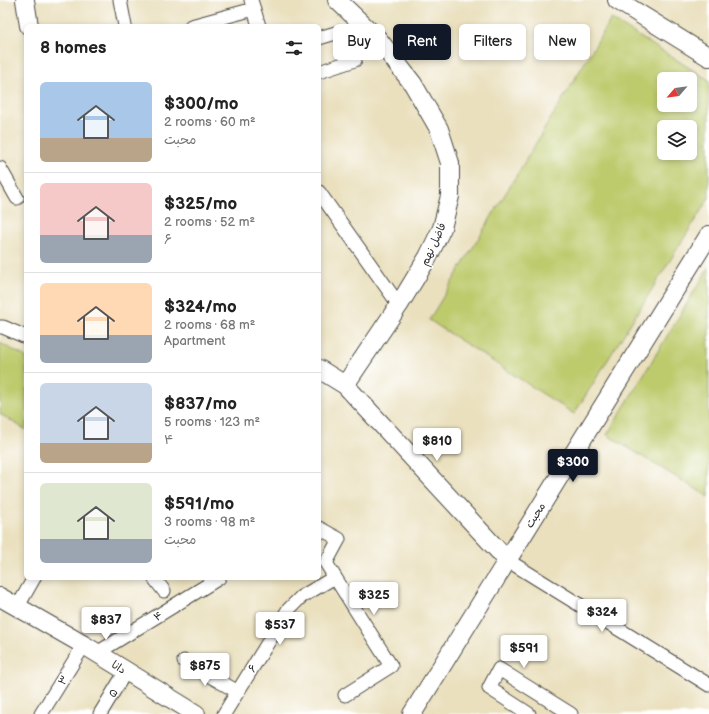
<!DOCTYPE html>
<html lang="en">
<head>
<meta charset="utf-8">
<style>
	:root { --surface:#fff; --page:#f2f2f2; --text:#222; --muted:#767676; --line:#e0e0e0; --accent:#111827 }
	body { margin:0; font-family:"Balsamiq Sans","Playpen Sans Arabic",sans-serif; background:var(--page); color:var(--text); height:100vh; display:flex; flex-direction:column; font-size:15px; white-space:nowrap }
	* { box-sizing:border-box; margin:0 }
	p { font-size:13px; color:var(--muted) }
	.icon { flex:none; width:22px; height:22px; fill:none; stroke:currentColor; stroke-width:2; stroke-linecap:round; stroke-linejoin:round }
	.map { position:relative; flex:1; overflow:hidden }
	.side { position:absolute; left:24px; top:24px; width:297px; height:556px; display:flex; flex-direction:column; background:var(--surface); border-radius:6px; box-shadow:0 2px 6px #0003 }
	.side>* { flex:none }
	.top-card { position:absolute; left:333px; top:24px; width:316px; height:36px; display:flex; gap:8px }
	.needle { width:26px; rotate:242deg }
	.tools { position:absolute; left:657px; top:72px; display:grid; gap:8px }
	.tools a { display:grid; place-items:center; width:40px; height:40px; border-radius:6px; background:var(--surface); box-shadow:0 2px 6px #0003; font-size:20px }
	.price { position:absolute; translate:-50% -34px; padding:0 9px; border-radius:4px; background:#fff; color:#222; font-size:13px; line-height:26px; filter:drop-shadow(0 1px 2px #0008) }
	.price::after { content:''; position:absolute; left:50%; top:24px; width:12px; height:9px; margin-left:-6px; background:inherit; clip-path:polygon(0 0,100% 0,50% 100%) }
	.price.current { background:var(--accent); color:#fff }
	ul { padding:0; list-style:none }
	li { display:flex; align-items:center; gap:12px; height:100px; padding:0 16px }
	li+li { border-top:1px solid var(--line) }
	li span { display:grid; place-items:center; flex:none; width:112px; height:80px; border-radius:6px; color:#555 }
	li>.icon { margin-inline-start:auto }
	span .icon { width:48px; height:48px; fill:#fffc; stroke-width:1 }
	li b { font-size:17px }
	h2 { display:flex; justify-content:space-between; align-items:center; height:48px; padding:0 16px; font-size:17px }
	.pill { padding:0 14px; border-radius:6px; background:var(--surface); box-shadow:0 2px 6px #0003; font-size:14px; line-height:36px }
	.pill.current { background:var(--accent); color:#fff }
	.map>svg:first-child { display:block }
	.green { fill:#becb6d; stroke:#747b4c; fill-rule:evenodd }
	.lines { fill:none; stroke-linecap:round; stroke-linejoin:round }
	.street-casing { stroke:#484641; stroke-width:15 }
	.secondary-casing { stroke:#484641; stroke-width:20 }
	.street { stroke:#fff; stroke-width:13 }
	.secondary { stroke:#fff; stroke-width:18 }
	.labels { text-anchor:middle; stroke-width:3; stroke-linejoin:round; paint-order:stroke }
	.street-label { font-size:11px; fill:#2b2b2b; stroke:#fff }
</style>
</head>
<body>
<div class="map">
<svg width="709" height="714" viewBox="0 0 709 714">
	<rect width="100%" height="100%" fill="#fff"/>
	<filter id="ink" filterUnits="userSpaceOnUse"><feTurbulence type="fractalNoise" baseFrequency=".025" numOctaves="2"/><feDisplacementMap in="SourceGraphic" scale="8" xChannelSelector="R" yChannelSelector="G"/><feConvolveMatrix kernelMatrix="1 2 1 2 8 2 1 2 1" color-interpolation-filters="sRGB"/></filter>
	<filter id="wash" filterUnits="userSpaceOnUse"><feTurbulence type="fractalNoise" baseFrequency=".012" numOctaves="4" result="noise"/><feDisplacementMap in="SourceGraphic" scale="16" xChannelSelector="R" yChannelSelector="G"/><feGaussianBlur stdDeviation="0.9" result="paint"/><feColorMatrix in="noise" values="0 0 0 0 0 0 0 0 0 0 0 0 0 0 0 0 0 1.4 0 .05"/><feComposite in="paint" operator="in"/></filter>
	<g filter="url(#wash)">
		<rect width="100%" height="100%" fill="#eae0be"/>
		<path class="green" d="M611,19L709,80V198L574,414L429,320ZM664,79H690V105H664ZM664,127H690V153H664Z
			M709,267V497L607,435Z
			M0,343L26,357V430L0,414Z"/>
	</g>
	<g filter="url(#ink)">
		<g class="lines">
			<defs>
				<path id="street" d="M120,0L125,26
					M251,0L259,26
					M191,26L254,9
					M319,38L339,32
					M319,72L355,60
					M0,168L17,198
					M319,192L399,305
					M0,327H3L26,337
					M319,528L339,539L326,563L391,666L345,695
					M507,560L709,685
					M154,578L164,591
					M18,606L34,578
					M97,653L219,578
					M184,661L238,692
					M41,714L84,645
					M100,714L126,671
					M224,714L288,610L301,597L335,577
					M529,714L489,688L499,669L571,714"/>
				<path id="secondary" d="M25,0L29,26
					M337,0L378,39L413,84L439,129L450,163V196L442,228L428,257L399,305L345,385
					M617,0L709,57
					M319,369L345,385L507,560
					M0,597L84,645L196,714
					M412,714L709,235"/>
			</defs>
			<use href="#street" class="street-casing"/>
			<use href="#secondary" class="secondary-casing"/>
			<use href="#street" class="street"/>
			<use href="#secondary" class="secondary"/>
		</g>
	</g>
	<g class="labels">
		<g class="street-label">
			<text transform="translate(433 244) rotate(-65)" y="4">فاضل نهم</text>
			<text transform="translate(535 515) rotate(-58)" y="4">محبت</text>
			<text transform="translate(158 616) rotate(-31)" y="4">۴</text>
			<text transform="translate(119 667) rotate(32)" y="4">دانا</text>
			<text transform="translate(252 668) rotate(-58)" y="4">۶</text>
			<text transform="translate(63 680) rotate(-58)" y="4">۳</text>
			<text transform="translate(113 693) rotate(-58)" y="4">۵</text>
		</g>
	</g>
</svg>
<div class="tools">
<a><svg class="needle" viewBox="-14 -14 28 28"><path d="M0-13l5 13h-10z" fill="#e53935"/><path d="M0 13l5-13h-10z" fill="#767676"/></svg></a>
<a><svg class="icon" aria-label="layers" viewBox="0 0 24 24"><path d="M12 4l9 5-9 5-9-5zM3 14l9 5 9-5"/></svg></a>
</div>
<b class="price" style="left:437px;top:462px">$810</b>
<b class="price current" style="left:573px;top:483px">$300</b>
<b class="price" style="left:374px;top:616px">$325</b>
<b class="price" style="left:602px;top:633px">$324</b>
<b class="price" style="left:106px;top:641px">$837</b>
<b class="price" style="left:280px;top:646px">$537</b>
<b class="price" style="left:524px;top:669px">$591</b>
<b class="price" style="left:205px;top:687px">$875</b>
<div class="top-card">
<a class="pill">Buy</a>
<a class="pill current">Rent</a>
<a class="pill">Filters</a>
<a class="pill">New</a>
</div>
<section class="side">
<h2>8 homes<svg class="icon" aria-label="filters" viewBox="0 0 24 24"><path d="M4 7h16M4 17h16"/><circle cx="9" cy="7" r="2"/><circle cx="15" cy="17" r="2"/></svg></h2>
<ul>
<li><span style="background:linear-gradient(#a9c7e8 70%,#b9a48a 0)"><svg class="icon" aria-label="home" viewBox="0 0 24 24"><path d="M3 11l9-7 9 7M6 9v11h12V9"/></svg></span><div><b>$300/mo</b><p>2 rooms · 60 m²</p><p>محبت</p></div></li>
<li><span style="background:linear-gradient(#f6c9c9 65%,#9aa5b1 0)"><svg class="icon" aria-label="home" viewBox="0 0 24 24"><path d="M3 11l9-7 9 7M6 9v11h12V9"/></svg></span><div><b>$325/mo</b><p>2 rooms · 52 m²</p><p>۶</p></div></li>
<li><span style="background:linear-gradient(#ffd9b3 65%,#9aa5b1 0)"><svg class="icon" aria-label="home" viewBox="0 0 24 24"><path d="M3 11l9-7 9 7M6 9v11h12V9"/></svg></span><div><b>$324/mo</b><p>2 rooms · 68 m²</p><p>Apartment</p></div></li>
<li><span style="background:linear-gradient(#c9d6e8 75%,#b9a48a 0)"><svg class="icon" aria-label="home" viewBox="0 0 24 24"><path d="M3 11l9-7 9 7M6 9v11h12V9"/></svg></span><div><b>$837/mo</b><p>5 rooms · 123 m²</p><p>۴</p></div></li>
<li><span style="background:linear-gradient(#dfe7d0 70%,#9aa5b1 0)"><svg class="icon" aria-label="home" viewBox="0 0 24 24"><path d="M3 11l9-7 9 7M6 9v11h12V9"/></svg></span><div><b>$591/mo</b><p>3 rooms · 98 m²</p><p>محبت</p></div></li>
</ul>
</section>
</div>
</body>
</html>
